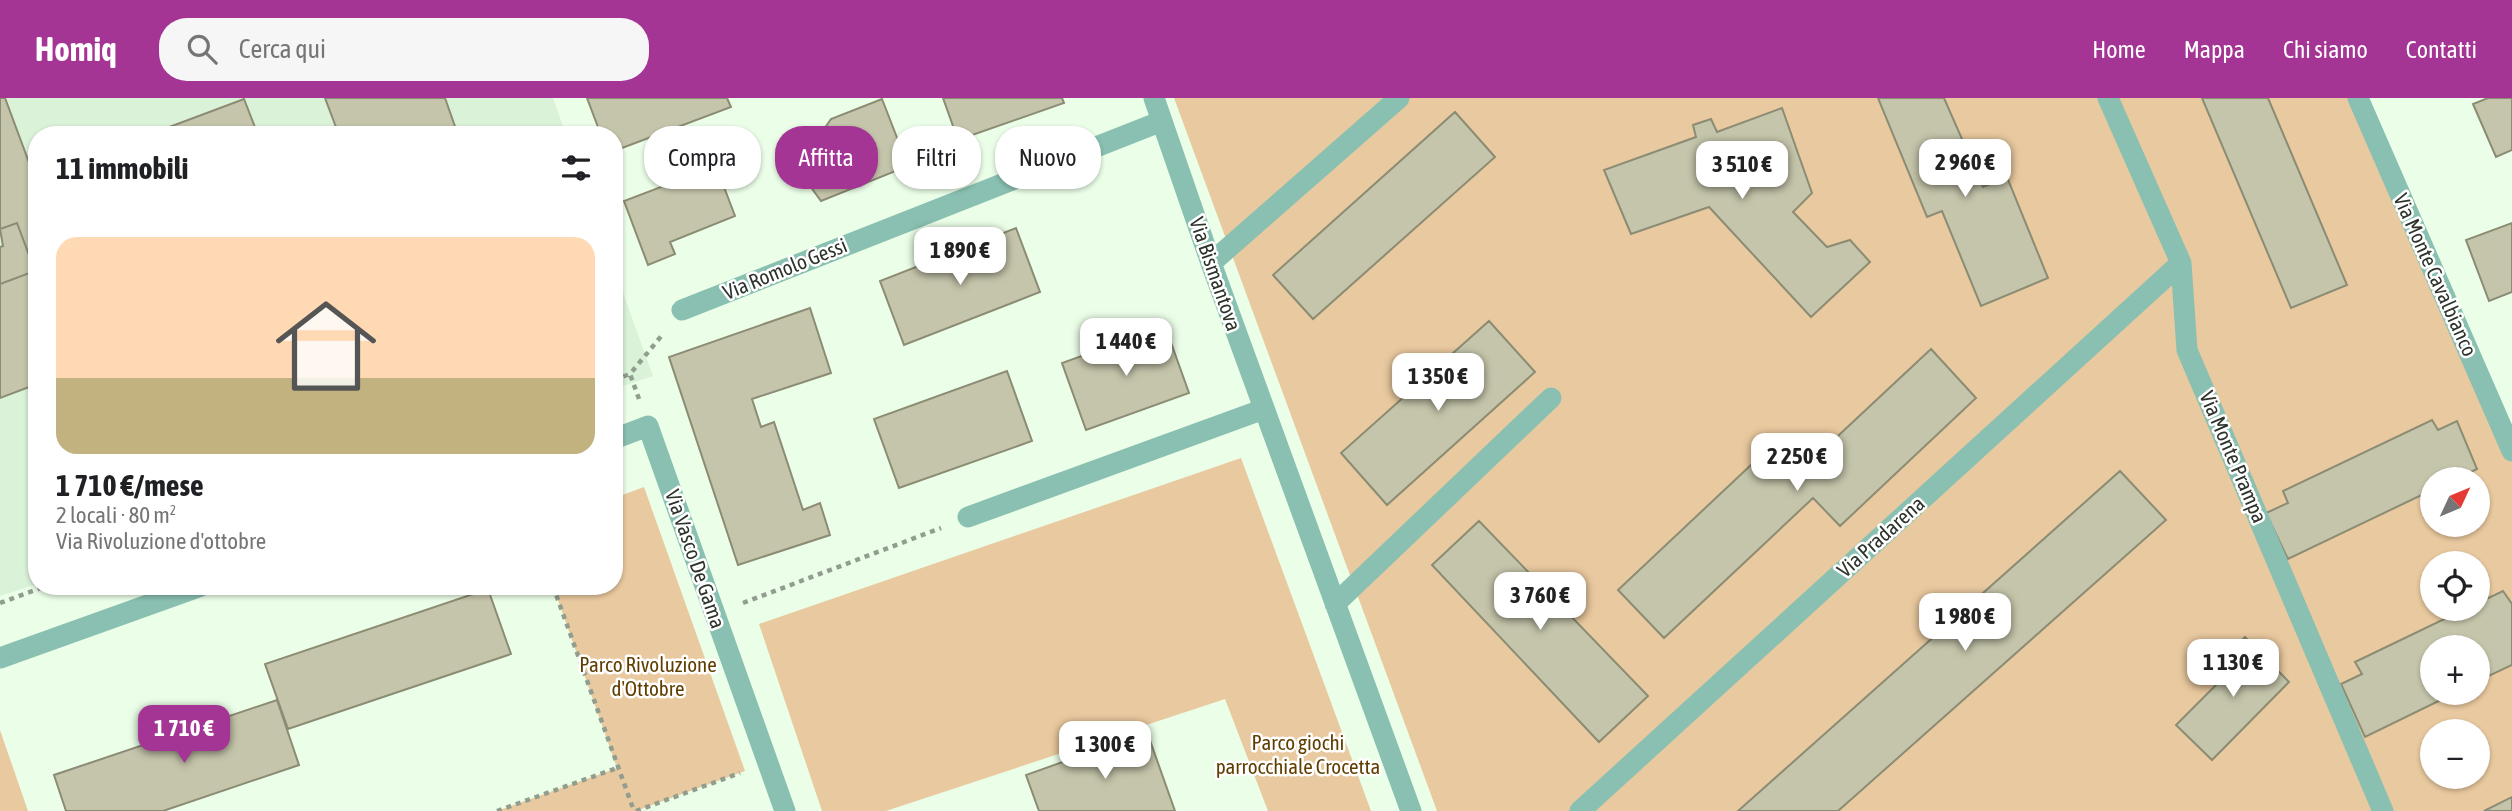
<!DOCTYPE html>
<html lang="it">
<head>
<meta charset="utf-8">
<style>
	:root { --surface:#fff; --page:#f6f6f6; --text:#202124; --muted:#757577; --line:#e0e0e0; --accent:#a43594 }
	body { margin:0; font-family:"Asap Condensed",sans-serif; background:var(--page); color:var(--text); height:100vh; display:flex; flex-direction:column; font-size:26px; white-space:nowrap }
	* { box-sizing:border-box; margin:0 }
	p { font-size:23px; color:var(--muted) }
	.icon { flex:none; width:38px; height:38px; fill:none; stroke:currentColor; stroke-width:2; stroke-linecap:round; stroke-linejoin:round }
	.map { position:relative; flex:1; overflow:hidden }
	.sheet { position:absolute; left:28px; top:28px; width:595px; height:469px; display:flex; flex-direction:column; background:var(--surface); border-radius:28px; box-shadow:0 2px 5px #0004 }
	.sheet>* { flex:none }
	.top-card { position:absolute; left:644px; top:28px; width:665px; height:63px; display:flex; gap:14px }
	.needle { width:46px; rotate:46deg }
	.buttons { position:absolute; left:2420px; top:369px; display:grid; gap:14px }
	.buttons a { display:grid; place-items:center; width:70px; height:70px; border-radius:50%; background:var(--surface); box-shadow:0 2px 5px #0004; font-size:35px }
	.price { position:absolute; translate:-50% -60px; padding:0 16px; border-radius:14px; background:#fff; color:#222; font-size:23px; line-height:46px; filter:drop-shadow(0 2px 4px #0008) }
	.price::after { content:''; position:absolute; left:50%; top:42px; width:21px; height:16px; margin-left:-10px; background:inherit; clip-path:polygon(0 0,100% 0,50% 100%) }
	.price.on { background:var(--accent); color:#fff }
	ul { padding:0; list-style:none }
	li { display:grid; align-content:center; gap:14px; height:371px; padding:0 28px }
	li+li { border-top:2px solid var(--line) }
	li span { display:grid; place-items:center; height:217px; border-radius:21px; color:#555 }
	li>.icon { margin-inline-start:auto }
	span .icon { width:126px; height:126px; fill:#fffc; stroke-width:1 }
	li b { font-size:30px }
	h2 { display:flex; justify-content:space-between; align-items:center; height:84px; padding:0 28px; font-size:30px }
	.tag { padding:0 24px; border-radius:28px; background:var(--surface); box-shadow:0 2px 5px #0004; font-size:24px; line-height:63px }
	.tag.on { background:var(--accent); color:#fff }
	header { display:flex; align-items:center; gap:42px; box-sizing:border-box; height:98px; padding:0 35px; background:var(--accent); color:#fff }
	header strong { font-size:33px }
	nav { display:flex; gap:38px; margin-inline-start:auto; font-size:24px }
	.search { width:490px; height:63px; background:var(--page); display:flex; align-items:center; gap:18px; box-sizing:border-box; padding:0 24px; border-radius:28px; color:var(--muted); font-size:26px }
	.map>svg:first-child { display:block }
	.built { fill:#daf2d7 }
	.green { fill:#e9c99f; fill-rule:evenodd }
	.building { fill:#c5c5ab; stroke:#8b8c73; stroke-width:2 }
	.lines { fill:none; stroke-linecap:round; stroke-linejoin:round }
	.path { stroke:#919e8f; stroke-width:4.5; stroke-dasharray:5 5; stroke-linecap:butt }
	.minor { stroke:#8ac0b1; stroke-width:21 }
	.labels { text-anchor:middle; stroke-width:5; stroke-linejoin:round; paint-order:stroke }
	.street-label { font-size:21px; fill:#2d342c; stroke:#fff }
	.park-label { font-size:21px; fill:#5f3e00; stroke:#fff }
</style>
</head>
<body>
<header>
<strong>Homiq</strong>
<div class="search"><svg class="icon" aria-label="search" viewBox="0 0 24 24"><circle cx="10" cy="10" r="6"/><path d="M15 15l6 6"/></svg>Cerca qui</div>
<nav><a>Home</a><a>Mappa</a><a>Chi siamo</a><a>Contatti</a></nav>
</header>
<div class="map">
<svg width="2512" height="713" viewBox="0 0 2512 713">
	<rect width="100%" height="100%" fill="#ebfee8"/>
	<path class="built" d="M0,0H553L566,37H37V486L0,498Z
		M614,170L653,278L614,291Z"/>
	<path class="green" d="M1174,0H2359L2512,352V713H1437ZM2432,382H2478V427H2432ZM2432,466H2478V511H2432ZM2432,550H2478V595H2432ZM2432,634H2478V679H2432Z
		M1241,360L1371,713H1268L1225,601L886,713H822L759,526Z
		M644,389L745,673L636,713H497L617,670L553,488H614V400Z
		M0,632L28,713H0Z"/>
	<path class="building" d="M0,0H5L37,86V286L0,300V186L35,173L17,125L0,131Z
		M325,0H445L458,37H339Z
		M587,0H727L731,9L614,53V37H601Z
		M943,0H1062L1064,5L958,42Z
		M1878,0H1944L1983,89L2007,79L2048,180L1981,208L1942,113L1927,119Z
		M2202,0H2268L2347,187L2291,210Z
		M2488,0H2512V52L2496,59L2473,6Z
		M244,1L258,37H148Z
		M882,1L908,68L821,103L797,70L831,21Z
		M1782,10L1812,95L1793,114L1827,149L1850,142L1870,164L1811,219L1709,109L1631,136L1604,72L1696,39L1693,27L1711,21L1717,34Z
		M1455,14L1495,59L1313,221L1273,177Z
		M716,68L735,118L670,144L675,156L648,167L624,103Z
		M17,125L35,173L0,186V149L3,148L0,131Z
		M2512,125V194L2489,203L2466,142Z
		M1016,130L1040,194L904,247L880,183Z
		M810,210L831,275L752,301L761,329L774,324L803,412L820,405L830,437L738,467L669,259Z
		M1489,223L1535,274L1387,407L1341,355Z
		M1165,228L1189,295L1086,332L1062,265Z
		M1931,251L1976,300L1840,428L1813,400L1664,540L1618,492L1768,351L1794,379Z
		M1007,273L1032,343L899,390L874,321Z
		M2432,322L2438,332L2457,323L2477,371L2455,382H2432V392L2288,461L2266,415L2288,405L2283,393Z
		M2120,373L2166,422L1838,713H1738Z
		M1479,423L1648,598L1599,644L1432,467Z
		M488,491L511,556L288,631L265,566Z
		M2503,493L2512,506V567L2478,583V550H2432V595H2455L2365,639L2341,586L2362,576L2355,564L2465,511H2478V505Z
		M2245,539L2289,584L2212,662L2176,627L2220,583L2211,574Z
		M277,602L299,667L163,713H66L54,677Z
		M1147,634L1175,713H1039L1026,677Z
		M2512,699V713H2484Z"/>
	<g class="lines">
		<path class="path" d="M614,282L630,276
			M639,301L630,276L663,236
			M553,488L634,713
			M0,505L46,488
			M743,505L941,430
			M497,713L617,670
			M636,713L740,675"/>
		<path class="minor" d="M1154,0L1211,165L1411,713
			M2108,0L2181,165L2187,252L2383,713
			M2358,0L2512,353
			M1211,165L1399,0
			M682,212L1162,23
			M614,341L648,328L785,713
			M968,419L1264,311
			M1335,506L1551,300
			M0,560L201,488
			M1580,713L2181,165"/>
	</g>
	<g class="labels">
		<g class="street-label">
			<text transform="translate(785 171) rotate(-22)" y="7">Via Romolo Gessi</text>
			<text transform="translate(1215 176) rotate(71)" y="7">Via Bismantova</text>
			<text transform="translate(2435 177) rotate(66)" y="7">Via Monte Cavalbianco</text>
			<text transform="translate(2233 359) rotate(67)" y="7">Via Monte Prampa</text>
			<text transform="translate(1881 439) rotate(-42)" y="7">Via Pradarena</text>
			<text transform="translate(695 461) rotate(71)" y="7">Via Vasco De Gama</text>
		</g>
		<g class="park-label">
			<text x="648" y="574">Parco Rivoluzione<tspan x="648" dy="24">d'Ottobre</tspan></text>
			<text x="1298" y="652">Parco giochi<tspan x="1298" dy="24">parrocchiale Crocetta</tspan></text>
		</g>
	</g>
</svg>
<div class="buttons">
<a><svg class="needle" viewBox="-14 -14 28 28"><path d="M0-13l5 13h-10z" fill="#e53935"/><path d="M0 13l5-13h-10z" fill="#757577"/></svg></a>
<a><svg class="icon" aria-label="locate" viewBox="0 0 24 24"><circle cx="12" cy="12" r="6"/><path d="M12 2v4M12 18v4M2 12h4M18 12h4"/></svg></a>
<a>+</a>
<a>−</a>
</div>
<b class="price" style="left:1965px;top:101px">2 960 €</b>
<b class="price" style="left:1742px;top:103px">3 510 €</b>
<b class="price" style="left:960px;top:189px">1 890 €</b>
<b class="price" style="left:1126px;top:280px">1 440 €</b>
<b class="price" style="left:1438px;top:315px">1 350 €</b>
<b class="price" style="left:1797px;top:395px">2 250 €</b>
<b class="price" style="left:1540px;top:534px">3 760 €</b>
<b class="price" style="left:1965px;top:555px">1 980 €</b>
<b class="price" style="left:2233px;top:601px">1 130 €</b>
<b class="price on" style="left:184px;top:667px">1 710 €</b>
<b class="price" style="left:1105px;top:683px">1 300 €</b>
<div class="top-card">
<a class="tag">Compra</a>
<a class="tag on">Affitta</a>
<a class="tag">Filtri</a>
<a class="tag">Nuovo</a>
</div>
<section class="sheet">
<h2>11 immobili<svg class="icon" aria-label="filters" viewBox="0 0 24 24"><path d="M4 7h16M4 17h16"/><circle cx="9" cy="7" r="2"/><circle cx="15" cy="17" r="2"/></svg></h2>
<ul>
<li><span style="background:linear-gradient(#ffd9b3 65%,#c2b280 0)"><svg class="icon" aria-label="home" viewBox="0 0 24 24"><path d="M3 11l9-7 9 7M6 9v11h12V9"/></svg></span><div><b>1 710 €/mese</b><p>2 locali · 80 m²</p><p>Via Rivoluzione d'ottobre</p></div></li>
</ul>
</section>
</div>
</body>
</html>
